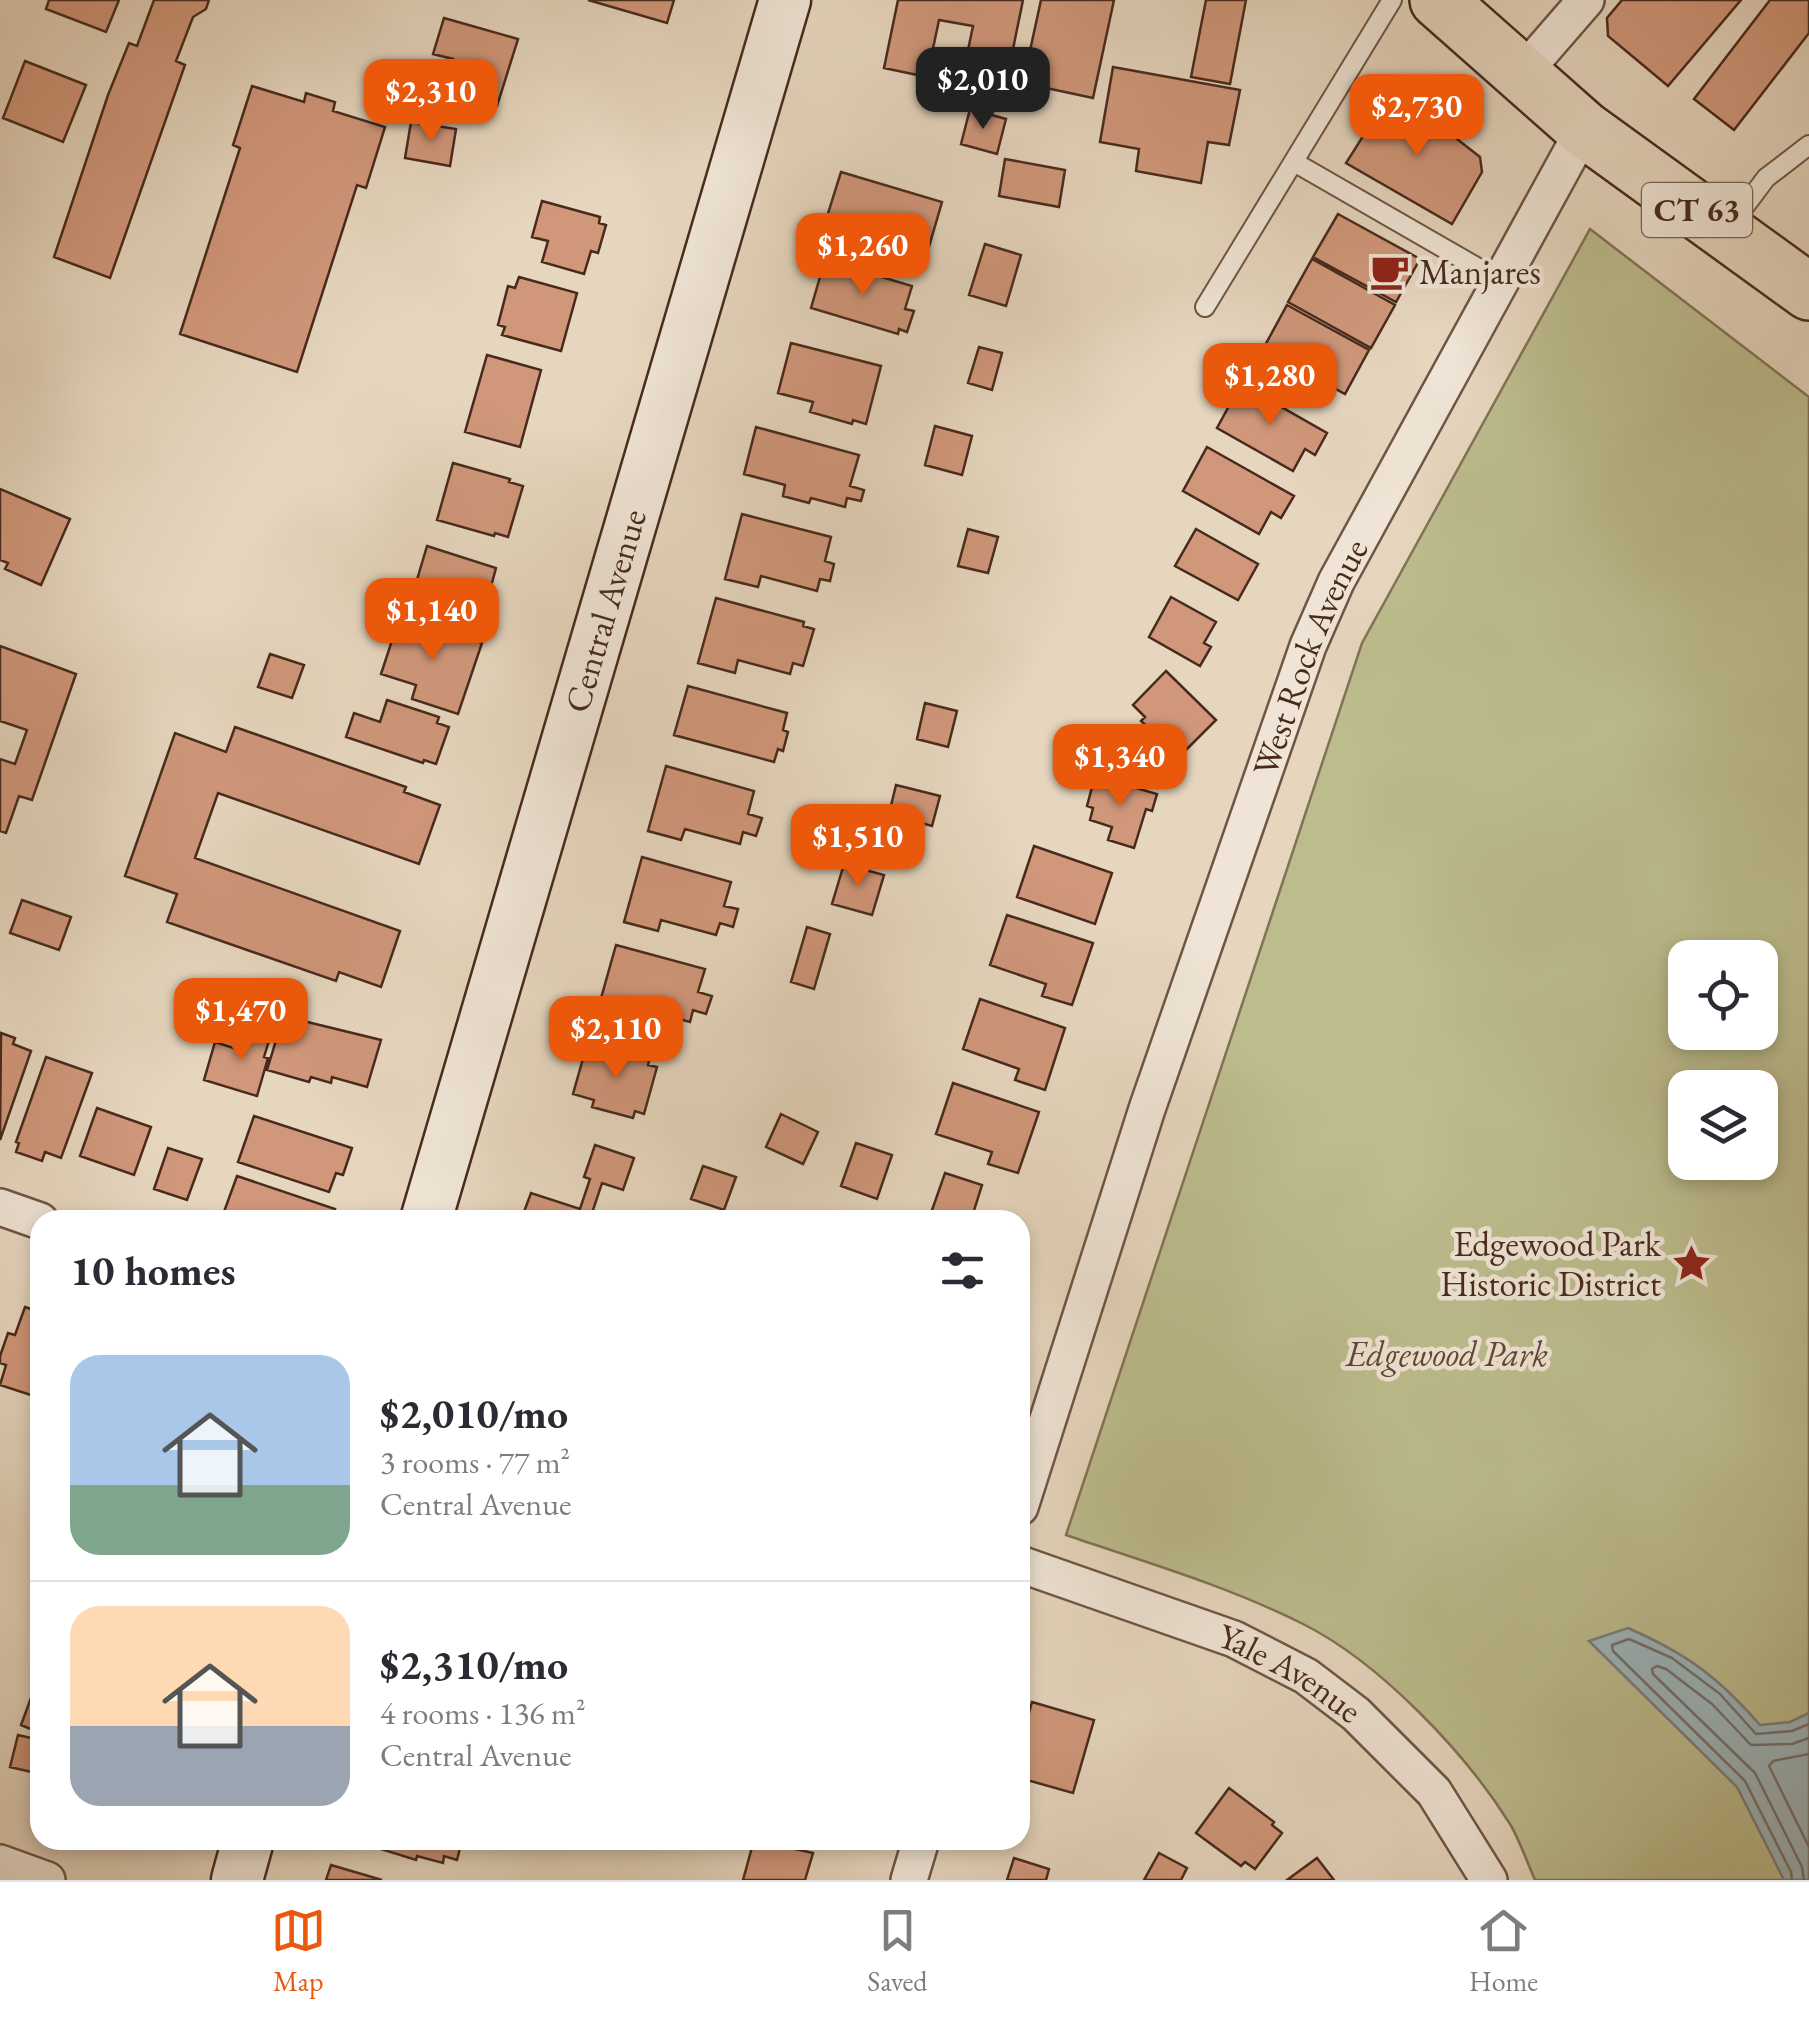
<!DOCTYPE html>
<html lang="en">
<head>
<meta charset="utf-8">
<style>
	:root { --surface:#fff; --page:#f7f7f7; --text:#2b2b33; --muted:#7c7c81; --line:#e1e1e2; --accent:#ea580c }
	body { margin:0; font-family:"EB Garamond",serif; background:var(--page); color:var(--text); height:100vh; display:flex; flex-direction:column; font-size:38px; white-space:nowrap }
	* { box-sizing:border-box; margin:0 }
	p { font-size:32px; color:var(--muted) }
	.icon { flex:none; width:55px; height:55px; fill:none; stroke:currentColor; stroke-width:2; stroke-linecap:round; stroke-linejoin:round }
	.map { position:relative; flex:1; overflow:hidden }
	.side { position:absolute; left:30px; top:1210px; width:1000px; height:640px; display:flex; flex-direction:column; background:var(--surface); border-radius:30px; box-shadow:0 5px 15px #0003 }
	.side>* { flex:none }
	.controls { position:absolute; left:1668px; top:940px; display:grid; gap:20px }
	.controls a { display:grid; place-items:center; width:110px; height:110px; border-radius:20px; background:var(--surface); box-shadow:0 5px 15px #0003; font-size:50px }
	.price { position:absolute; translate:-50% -85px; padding:0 22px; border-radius:20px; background:var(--accent); color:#fff; font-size:32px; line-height:65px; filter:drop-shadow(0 2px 5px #0008) }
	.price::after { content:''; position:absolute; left:50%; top:60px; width:30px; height:22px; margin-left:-15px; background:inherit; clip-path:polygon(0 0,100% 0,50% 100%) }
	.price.on { background:#222; color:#fff }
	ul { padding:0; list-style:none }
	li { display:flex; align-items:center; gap:30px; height:250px; padding:0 40px }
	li+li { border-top:2px solid var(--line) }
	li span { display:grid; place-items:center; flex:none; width:280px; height:200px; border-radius:30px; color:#555 }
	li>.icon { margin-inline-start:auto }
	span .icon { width:120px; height:120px; fill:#fffc; stroke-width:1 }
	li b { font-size:42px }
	h2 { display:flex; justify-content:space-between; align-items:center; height:120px; padding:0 40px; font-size:42px }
	.dock { display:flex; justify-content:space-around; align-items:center; height:140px; border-top:2px solid var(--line); background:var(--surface); font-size:28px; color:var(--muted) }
	.dock a { display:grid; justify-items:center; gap:5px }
	.dock .on { color:var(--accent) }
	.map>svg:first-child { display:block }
	.green { fill:#bcbc8d; stroke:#827355; stroke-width:2.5; fill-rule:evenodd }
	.water { fill:#9cb6bd; stroke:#7a7e7d; stroke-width:2.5 }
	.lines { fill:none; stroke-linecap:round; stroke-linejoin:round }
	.shore { stroke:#72706d; stroke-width:2.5 }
	.building { fill:#d0977a; stroke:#482a1d; stroke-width:2.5 }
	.lane-casing { stroke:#705545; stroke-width:22 }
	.street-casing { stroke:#705545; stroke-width:40 }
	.secondary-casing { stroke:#482a1d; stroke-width:55 }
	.primary-casing { stroke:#482a1d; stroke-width:60 }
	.lane { stroke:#efe4d5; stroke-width:18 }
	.street { stroke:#efe4d5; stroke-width:35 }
	.secondary { stroke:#efe4d5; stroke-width:50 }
	.primary { stroke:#e6d6be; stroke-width:55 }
	.labels { text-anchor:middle; stroke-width:9; stroke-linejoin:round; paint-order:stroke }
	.shield { fill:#efe4d5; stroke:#7a6254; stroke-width:2.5 }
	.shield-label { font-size:32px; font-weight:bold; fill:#482a1d }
	.poi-label { font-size:35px; fill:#482a1d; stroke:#efe4d5; text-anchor:start }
	.street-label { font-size:35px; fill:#482a1d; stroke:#efe4d5 }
	.park-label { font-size:35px; font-style:italic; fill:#5f4733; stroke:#efe4d5 }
</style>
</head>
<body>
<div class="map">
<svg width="1809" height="1880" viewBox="0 0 1809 1880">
	<rect width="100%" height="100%" fill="#e6d6be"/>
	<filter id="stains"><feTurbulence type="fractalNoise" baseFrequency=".002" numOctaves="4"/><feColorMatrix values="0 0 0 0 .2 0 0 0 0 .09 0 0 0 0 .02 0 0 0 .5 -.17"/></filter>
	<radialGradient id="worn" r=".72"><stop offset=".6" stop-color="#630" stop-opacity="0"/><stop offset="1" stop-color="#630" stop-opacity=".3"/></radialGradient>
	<path class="green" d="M1590,229L1809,397V1880H1535C1527,1862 1520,1841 1510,1824C1465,1752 1379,1662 1303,1624C1228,1586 1145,1562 1066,1535L1362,643ZM1685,958H1760V1032H1685ZM1685,1088H1760V1162H1685Z"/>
	<path class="water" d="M1628,1628C1687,1654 1717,1676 1760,1725L1790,1722L1809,1713V1880H1784L1737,1787L1589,1641Z"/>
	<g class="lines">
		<path class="shore" d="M1809,1754L1773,1761L1769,1766L1809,1847
			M1792,1880L1791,1872L1745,1781L1613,1651L1612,1645L1629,1639L1672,1658L1720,1694L1756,1734L1792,1731L1809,1724
			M1804,1880L1802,1867L1755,1773L1653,1674L1652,1669L1657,1666L1666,1669L1712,1704L1751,1745L1792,1744L1809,1738"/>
	</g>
	<path class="building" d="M49,0H119L106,32L46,9Z
		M154,0H209L206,9L193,17L176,61L185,65L110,278L54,257L108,95L129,43L137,46Z
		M588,0H674L667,23Z
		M898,0H1023L1004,93L961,84L973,26L939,20L927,77L884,68Z
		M1041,0H1114L1093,98L1023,83Z
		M1206,0H1246L1230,84L1191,77Z
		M1622,0H1741L1668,86L1608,36L1607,18Z
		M1770,0H1809V33L1734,130L1694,99Z
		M444,18L518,39L497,106L443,90L453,59L433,54Z
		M25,61L86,85L63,142L3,118Z
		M1113,67L1240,90L1229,145L1208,142L1201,183L1136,171L1139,149L1100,142Z
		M252,86L304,102L306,93L335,102L333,111L385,127L366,188L357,185L297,372L180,334L240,148L233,145Z
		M1393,89L1480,157L1482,172L1452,224L1346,163Z
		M970,109L1006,119L997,154L961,144Z
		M411,122L456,129L450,166L405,158Z
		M1005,159L1065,170L1059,207L999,196Z
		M841,172L942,202L926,257L860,237L856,250L824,241L828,228L824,226Z
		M542,201L600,217L599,223L606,225L598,253L591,251L584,274L542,262L548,241L532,237Z
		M1338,214L1420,259L1396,302L1313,257Z
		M985,244L1021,255L1006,306L969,295Z
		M1312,259L1395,305L1371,348L1288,302Z
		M825,260L912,286L905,309L914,311L907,332L899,329L898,334L811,308Z
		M519,277L577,293L561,351L502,335L505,327L498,325L508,286L515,288Z
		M1287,305L1369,350L1345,394L1263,349Z
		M791,343L881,366L866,424L853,420L852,424L810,412L813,402L778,393Z
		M979,347L1002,353L992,390L968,383Z
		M487,355L541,370L520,447L465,432Z
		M1241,384L1327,433L1315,455L1305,449L1293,471L1217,428Z
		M935,426L972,436L962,475L925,465Z
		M756,427L859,455L850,486L864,490L861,501L847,498L845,507L811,498L809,503L783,496L785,485L744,474Z
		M1207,447L1294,496L1281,518L1271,512L1259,534L1183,491Z
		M453,463L510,479L509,482L523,486L508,537L495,533L494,536L437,520Z
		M0,489L70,519L41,585L5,569L8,563L0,560Z
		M742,514L831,537L825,561L834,564L830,581L820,579L817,591L761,576L758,587L725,579Z
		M968,529L998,537L988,573L958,566Z
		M1196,529L1258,564L1238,600L1175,566Z
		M427,546L496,568L490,590L481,588L475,607L414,590Z
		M1171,597L1216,622L1204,643L1211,647L1200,666L1149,637Z
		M716,598L804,622L803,626L814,629L803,666L793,663L790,674L738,660L735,673L698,663Z
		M400,616L482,643L458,714L412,699L416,685L381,674Z
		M0,646L76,674L32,800L19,796L6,833L0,831V759L15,764L27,730L0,721Z
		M270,654L304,665L292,698L258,687Z
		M1166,671L1216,720L1183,753L1165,736L1161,740L1141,721L1145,717L1133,705Z
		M688,686L787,713L783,730L788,732L783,751L778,749L774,762L674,735Z
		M387,700L439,717L437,723L449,727L436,764L424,760L423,763L346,737L354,713L380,722Z
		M925,703L957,711L948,747L917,739Z
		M235,727L406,787L404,792L440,805L419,864L218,793L195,858L400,931L381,987L339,972L336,981L167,922L177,894L125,876L175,733L226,752Z
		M666,766L754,791L748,814L762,818L756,836L743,832L740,844L685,829L681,840L648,831Z
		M1095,776L1157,794L1152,811L1146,809L1134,848L1108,840L1112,827L1090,820L1093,808L1087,806Z
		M896,785L940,796L932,826L889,814Z
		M1034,846L1112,873L1095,924L1017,897Z
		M642,857L731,882L724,906L738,909L733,927L720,923L716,935L661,920L658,931L624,922Z
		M844,864L884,875L872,915L832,904Z
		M22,900L71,917L59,950L10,933Z
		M1007,915L1093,943L1072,1005L1042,996L1046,984L990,965Z
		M807,927L830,934L814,989L791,982Z
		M616,945L705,969L698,992L712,996L706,1014L693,1010L690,1022L635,1007L631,1018L598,1009Z
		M980,999L1065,1028L1045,1090L1015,1080L1019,1069L963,1049Z
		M291,1018L381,1040L367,1087L332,1077L331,1083L311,1077L309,1082L267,1070L281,1024L288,1026Z
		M251,1025L272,1031L264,1057L268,1058L257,1096L204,1080L215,1042L243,1051Z
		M1,1033L15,1038L13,1044L31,1051L0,1140Z
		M608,1046L650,1057L648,1065L657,1067L644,1114L635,1111L633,1118L592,1107L594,1100L573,1094L586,1048L606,1054Z
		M46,1057L92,1073L61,1158L45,1152L42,1161L16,1152L19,1143L16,1142Z
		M953,1083L1039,1112L1018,1173L988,1164L992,1152L936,1134Z
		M97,1108L151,1127L134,1175L80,1156Z
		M781,1114L818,1132L803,1164L766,1147Z
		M254,1116L352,1148L343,1175L336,1173L329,1192L238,1162Z
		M856,1143L892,1155L877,1199L841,1186Z
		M595,1145L634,1158L623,1190L602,1183L592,1213L611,1220H521L531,1193L580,1209L590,1179L584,1177Z
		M168,1148L202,1159L187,1200L154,1189Z
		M703,1166L736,1177L724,1210L691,1199Z
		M945,1173L982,1185L971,1220H951L931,1213Z
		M237,1176L335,1209L331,1220H221Z
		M25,1307L40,1312V1398L0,1385L6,1365L0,1363V1356L8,1333L15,1335Z
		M32,1695L40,1698V1733L21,1725Z
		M1032,1702L1094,1720L1073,1793L1020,1778V1745Z
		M18,1735L40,1740V1774L10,1767Z
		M1229,1788L1274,1822L1272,1825L1282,1833L1255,1869L1245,1862L1241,1866L1196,1833Z
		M364,1840H462L457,1860L444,1856L443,1863L417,1856L416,1860L371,1846L372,1842Z
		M754,1840L813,1853L805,1880H743Z
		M1159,1853L1187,1868L1181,1880H1144Z
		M1014,1858L1049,1869L1046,1880H1007Z
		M1317,1858L1334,1880H1287Z
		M331,1865L382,1880H326Z"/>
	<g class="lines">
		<defs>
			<path id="lane" d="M1294,162L1499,280
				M1730,226L1766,178L1809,145
				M1205,307L1392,0"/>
			<g id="street">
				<path d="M1521,75L1586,0"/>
				<path d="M0,1207L40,1221"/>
				<path id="s1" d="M1020,1507L1147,1109L1308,646L1336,582L1584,129"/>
				<path id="s2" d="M1020,1564L1234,1639L1306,1676L1356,1714L1434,1792L1489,1880"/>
				<path d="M0,1863L47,1880"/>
				<path d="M909,1880L921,1840"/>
			</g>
			<g id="secondary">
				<path id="s3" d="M426,1220L785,0"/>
				<path d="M237,1880L248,1840"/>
			</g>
			<path id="primary" d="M1438,0L1584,129L1809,292"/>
		</defs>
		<use href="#lane" class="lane-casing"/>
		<use href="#street" class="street-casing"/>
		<use href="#secondary" class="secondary-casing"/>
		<use href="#primary" class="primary-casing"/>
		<use href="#lane" class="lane"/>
		<use href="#street" class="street"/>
		<use href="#secondary" class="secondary"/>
		<use href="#primary" class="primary"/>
	</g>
	<defs>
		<symbol id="cafe-bare" viewBox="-9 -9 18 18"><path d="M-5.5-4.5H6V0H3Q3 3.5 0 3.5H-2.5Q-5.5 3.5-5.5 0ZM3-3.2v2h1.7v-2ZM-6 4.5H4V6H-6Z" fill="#8f2418" stroke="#efe4d5" stroke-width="2.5" paint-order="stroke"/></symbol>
		<symbol id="sight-bare" viewBox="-9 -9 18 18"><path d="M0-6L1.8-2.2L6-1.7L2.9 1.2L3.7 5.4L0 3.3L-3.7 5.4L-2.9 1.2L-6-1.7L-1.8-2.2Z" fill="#8f2418" stroke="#efe4d5" stroke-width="2.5" paint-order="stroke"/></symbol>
	</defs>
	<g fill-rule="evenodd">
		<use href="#cafe-bare" x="1362" y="244" width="55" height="55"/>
		<use href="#sight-bare" x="1664" y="1236" width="55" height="55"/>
	</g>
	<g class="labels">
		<rect class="shield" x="1642" y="183" width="110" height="54" rx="8"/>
		<g class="shield-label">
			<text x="1697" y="221">CT 63</text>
		</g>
		<g class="poi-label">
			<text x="1419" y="284">Manjares</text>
			<text x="1661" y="1256" text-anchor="end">Edgewood Park<tspan x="1661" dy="40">Historic District</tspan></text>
		</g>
		<g class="street-label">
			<text dy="12" stroke="none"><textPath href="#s3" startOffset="635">Central Avenue</textPath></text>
			<text dy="12" stroke="none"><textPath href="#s1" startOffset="898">West Rock Avenue</textPath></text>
			<text dy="12" stroke="none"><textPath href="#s2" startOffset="292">Yale Avenue</textPath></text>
		</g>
		<g class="park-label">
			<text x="1447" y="1366">Edgewood Park</text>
		</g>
	</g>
	<rect width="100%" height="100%" filter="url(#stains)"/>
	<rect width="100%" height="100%" fill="url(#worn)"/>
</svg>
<div class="controls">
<a><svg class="icon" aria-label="locate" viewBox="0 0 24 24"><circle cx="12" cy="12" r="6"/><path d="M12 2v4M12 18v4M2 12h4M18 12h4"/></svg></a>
<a><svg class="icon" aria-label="layers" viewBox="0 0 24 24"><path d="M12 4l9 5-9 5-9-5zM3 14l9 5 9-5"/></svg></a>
</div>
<b class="price on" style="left:983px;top:132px">$2,010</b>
<b class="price" style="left:431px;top:144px">$2,310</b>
<b class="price" style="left:1417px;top:159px">$2,730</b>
<b class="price" style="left:863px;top:298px">$1,260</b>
<b class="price" style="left:1270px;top:428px">$1,280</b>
<b class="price" style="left:432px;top:663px">$1,140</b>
<b class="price" style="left:1120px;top:809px">$1,340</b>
<b class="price" style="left:858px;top:889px">$1,510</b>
<b class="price" style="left:241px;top:1063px">$1,470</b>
<b class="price" style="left:616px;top:1081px">$2,110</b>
<section class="side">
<h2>10 homes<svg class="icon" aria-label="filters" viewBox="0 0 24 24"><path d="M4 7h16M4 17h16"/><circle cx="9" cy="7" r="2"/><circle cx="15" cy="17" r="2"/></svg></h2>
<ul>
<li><span style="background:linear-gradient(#a9c7e8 65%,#7fa58c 0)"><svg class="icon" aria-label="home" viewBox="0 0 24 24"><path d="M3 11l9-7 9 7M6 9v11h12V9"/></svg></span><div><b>$2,010/mo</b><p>3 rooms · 77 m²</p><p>Central Avenue</p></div></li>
<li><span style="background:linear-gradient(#ffd9b3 60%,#9aa5b1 0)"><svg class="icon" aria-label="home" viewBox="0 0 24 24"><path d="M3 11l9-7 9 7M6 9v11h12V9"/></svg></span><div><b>$2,310/mo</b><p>4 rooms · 136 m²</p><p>Central Avenue</p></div></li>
</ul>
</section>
</div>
<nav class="dock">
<a class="on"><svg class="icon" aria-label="map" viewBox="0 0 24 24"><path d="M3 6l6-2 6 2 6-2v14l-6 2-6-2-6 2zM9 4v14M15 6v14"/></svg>Map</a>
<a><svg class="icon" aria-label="saved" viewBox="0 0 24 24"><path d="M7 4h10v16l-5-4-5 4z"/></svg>Saved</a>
<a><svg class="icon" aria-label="home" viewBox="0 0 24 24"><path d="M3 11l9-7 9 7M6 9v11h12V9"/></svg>Home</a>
</nav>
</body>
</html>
